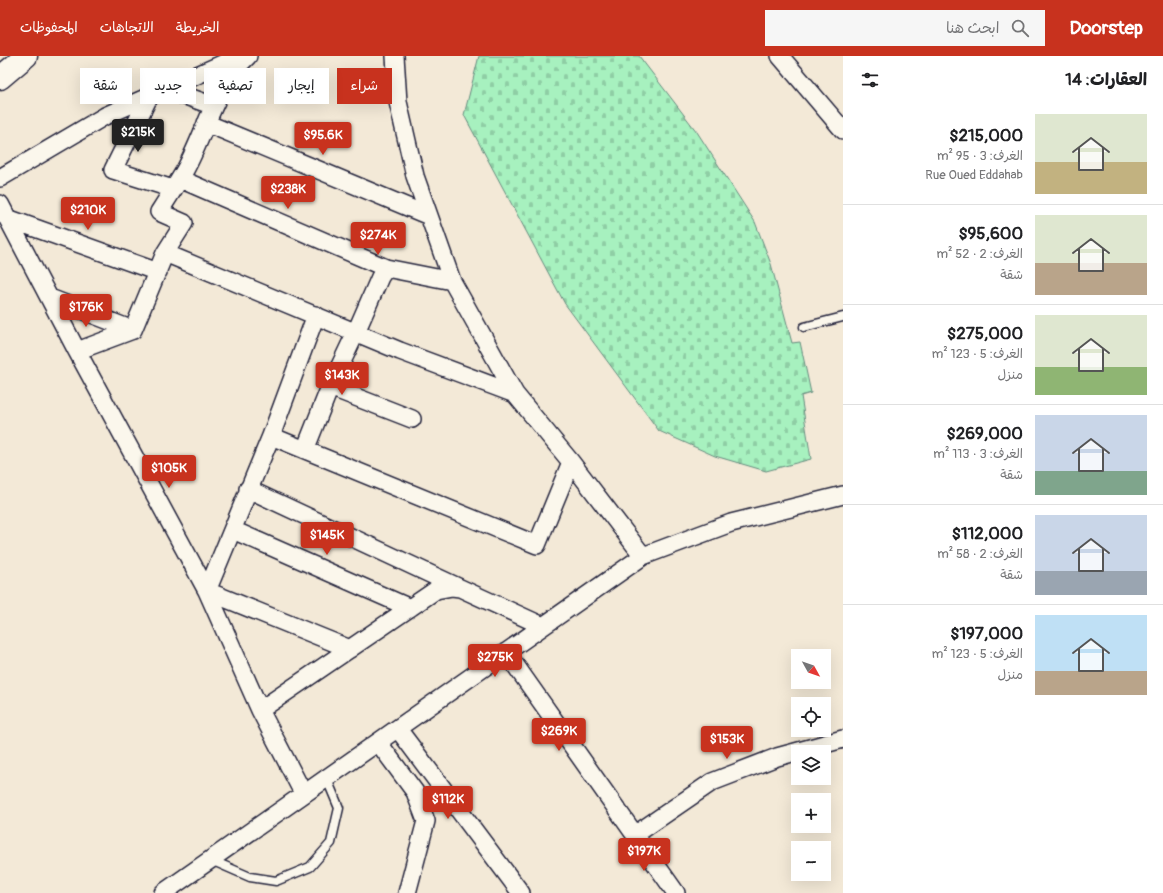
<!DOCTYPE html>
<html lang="ar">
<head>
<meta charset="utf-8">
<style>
	:root { --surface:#fff; --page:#f6f6f6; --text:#202124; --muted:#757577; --line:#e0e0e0; --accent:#c8321e }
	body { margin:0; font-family:Pangolin,"Playpen Sans Arabic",sans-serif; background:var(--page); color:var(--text); direction:rtl; height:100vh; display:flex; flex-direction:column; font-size:15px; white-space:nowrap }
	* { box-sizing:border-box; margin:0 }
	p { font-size:13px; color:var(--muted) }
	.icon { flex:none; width:22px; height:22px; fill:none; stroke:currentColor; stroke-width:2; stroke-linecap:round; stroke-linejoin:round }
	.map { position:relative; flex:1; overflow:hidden; direction:ltr }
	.drawer { display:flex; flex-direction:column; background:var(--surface); width:320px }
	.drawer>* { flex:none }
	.top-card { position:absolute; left:12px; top:12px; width:380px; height:36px; direction:rtl; display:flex; gap:8px }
	.needle { width:26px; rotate:130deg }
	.controls { position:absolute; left:791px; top:593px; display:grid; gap:8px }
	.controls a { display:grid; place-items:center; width:40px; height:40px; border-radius:0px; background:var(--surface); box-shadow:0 4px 16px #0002; font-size:20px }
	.price { position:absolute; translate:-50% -34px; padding:0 9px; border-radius:4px; background:var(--accent); color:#fff; font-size:13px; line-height:26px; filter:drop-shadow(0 1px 2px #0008) }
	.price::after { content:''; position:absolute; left:50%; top:24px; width:12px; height:9px; margin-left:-6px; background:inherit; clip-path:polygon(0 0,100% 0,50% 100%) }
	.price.current { background:#222; color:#fff }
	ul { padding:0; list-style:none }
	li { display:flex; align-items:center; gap:12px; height:100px; padding:0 16px }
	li+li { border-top:1px solid var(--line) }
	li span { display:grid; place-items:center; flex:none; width:112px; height:80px; border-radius:0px; color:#555 }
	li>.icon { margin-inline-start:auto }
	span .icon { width:48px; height:48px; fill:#fffc; stroke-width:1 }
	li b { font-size:17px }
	h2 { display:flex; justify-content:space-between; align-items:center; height:48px; padding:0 16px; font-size:17px }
	.pill { padding:0 14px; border-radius:0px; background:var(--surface); box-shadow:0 4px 16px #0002; font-size:14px; line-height:36px }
	.pill.current { background:var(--accent); color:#fff }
	header { display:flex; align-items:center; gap:24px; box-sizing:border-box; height:56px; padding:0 20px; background:var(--accent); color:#fff }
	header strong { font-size:19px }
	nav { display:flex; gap:22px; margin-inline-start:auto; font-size:14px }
	.search { width:280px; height:36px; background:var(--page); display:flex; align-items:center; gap:10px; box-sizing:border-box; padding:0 14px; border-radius:0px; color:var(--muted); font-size:15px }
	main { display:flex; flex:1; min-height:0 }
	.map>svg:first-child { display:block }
	.cemetery { fill:url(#cemetery-stones); stroke:#648a7d }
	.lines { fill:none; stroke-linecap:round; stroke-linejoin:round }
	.lane-casing { stroke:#22223b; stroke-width:11 }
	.street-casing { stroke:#22223b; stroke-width:20 }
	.secondary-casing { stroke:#22223b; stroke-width:25 }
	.lane { stroke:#fbf7ec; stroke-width:8 }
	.street { stroke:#fbf7ec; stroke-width:17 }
	.secondary { stroke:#fbf7ec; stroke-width:22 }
</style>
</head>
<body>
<header>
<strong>Doorstep</strong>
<div class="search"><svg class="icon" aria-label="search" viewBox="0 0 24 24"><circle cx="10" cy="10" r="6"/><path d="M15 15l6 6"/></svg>ابحث هنا</div>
<nav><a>الخريطة</a><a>الاتجاهات</a><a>المحفوظات</a></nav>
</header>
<main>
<section class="drawer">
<h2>العقارات: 14<svg class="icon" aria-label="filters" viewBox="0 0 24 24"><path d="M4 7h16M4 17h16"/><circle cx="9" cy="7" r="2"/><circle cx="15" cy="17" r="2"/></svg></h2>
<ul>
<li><span style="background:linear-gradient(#dfe7d0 60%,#c2b280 0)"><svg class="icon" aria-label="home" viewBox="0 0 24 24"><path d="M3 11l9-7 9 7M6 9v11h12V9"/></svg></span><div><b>$215,000</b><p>الغرف: 3 · 95 m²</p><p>Rue Oued Eddahab</p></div></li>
<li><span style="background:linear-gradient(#dfe7d0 60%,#b9a48a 0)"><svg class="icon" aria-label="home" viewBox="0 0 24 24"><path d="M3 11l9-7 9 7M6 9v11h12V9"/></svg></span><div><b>$95,600</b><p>الغرف: 2 · 52 m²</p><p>شقة</p></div></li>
<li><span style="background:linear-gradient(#dfe7d0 65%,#8fb573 0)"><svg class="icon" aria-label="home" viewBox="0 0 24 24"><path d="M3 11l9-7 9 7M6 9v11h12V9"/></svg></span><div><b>$275,000</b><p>الغرف: 5 · 123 m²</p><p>منزل</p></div></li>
<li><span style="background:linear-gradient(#c9d6e8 70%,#7fa58c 0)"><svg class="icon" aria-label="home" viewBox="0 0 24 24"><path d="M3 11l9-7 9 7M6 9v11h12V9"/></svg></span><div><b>$269,000</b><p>الغرف: 3 · 113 m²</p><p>شقة</p></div></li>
<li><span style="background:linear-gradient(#c9d6e8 70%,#9aa5b1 0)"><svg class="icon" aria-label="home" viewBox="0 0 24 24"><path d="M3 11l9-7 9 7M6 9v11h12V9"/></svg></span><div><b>$112,000</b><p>الغرف: 2 · 58 m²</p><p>شقة</p></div></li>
<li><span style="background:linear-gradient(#bfe0f5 70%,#b9a48a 0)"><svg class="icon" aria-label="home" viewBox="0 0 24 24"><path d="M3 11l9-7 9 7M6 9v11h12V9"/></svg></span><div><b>$197,000</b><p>الغرف: 5 · 123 m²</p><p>منزل</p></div></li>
</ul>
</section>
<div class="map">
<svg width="843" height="837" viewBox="0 0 843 837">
	<defs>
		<pattern id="cemetery-stones" width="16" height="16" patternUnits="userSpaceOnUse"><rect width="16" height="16" fill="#a7f1bf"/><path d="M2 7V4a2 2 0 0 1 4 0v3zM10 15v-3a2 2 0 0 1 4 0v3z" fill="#8fcea5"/></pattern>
	</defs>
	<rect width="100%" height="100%" fill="#f3e9d7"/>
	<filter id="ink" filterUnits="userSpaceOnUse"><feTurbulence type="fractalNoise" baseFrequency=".025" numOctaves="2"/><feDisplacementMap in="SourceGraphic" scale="8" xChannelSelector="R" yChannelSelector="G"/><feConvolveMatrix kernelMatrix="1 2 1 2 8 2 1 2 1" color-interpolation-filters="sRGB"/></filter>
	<g filter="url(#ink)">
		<path class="cemetery" d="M479,0H639L697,76L755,166L771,208L792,287L800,286L811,337L801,340L811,403L766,415L715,400L659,375L565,248L464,59Z"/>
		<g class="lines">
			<defs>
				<path id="lane" d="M804,271L843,261
					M211,804L250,821L276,825L310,811L331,787L339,752L326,721"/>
				<path id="street" d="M395,0L398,46L415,120L452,225L515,338L571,406L643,500
					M780,0L843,74
					M166,33L214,50
					M149,41L113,114L173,133
					M206,67L429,160
					M0,122L105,60L240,0
					M180,123L386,212
					M0,148L77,295L207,535L260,654L303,737
					M7,162L158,216
					M165,197L184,167L159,156C168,142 177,128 185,114C206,76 215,30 248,0
					M50,242L133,274
					M77,295L133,274L165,197L400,295L515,338
					M330,331L412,363
					M271,380L316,259
					M305,394L330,331L356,276L380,221L386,212L452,225
					M248,433L458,531
					M233,474L410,552
					M350,593L207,535L271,380L537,489L571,406
					M506,596L676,837
					M260,654L436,534L452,531L460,532L543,570
					M398,673L521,837
					M378,686L415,736L426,765L407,837
					M636,778L712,726L777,701L843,683
					M163,837L643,500L731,467L843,439"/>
				<path id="secondary" d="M0,22L26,0"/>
			</defs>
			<use href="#lane" class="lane-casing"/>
			<use href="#street" class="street-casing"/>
			<use href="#secondary" class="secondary-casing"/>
			<use href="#lane" class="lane"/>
			<use href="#street" class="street"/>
			<use href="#secondary" class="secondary"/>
		</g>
	</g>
</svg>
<div class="controls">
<a><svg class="needle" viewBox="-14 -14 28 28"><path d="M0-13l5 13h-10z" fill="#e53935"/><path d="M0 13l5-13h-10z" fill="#757577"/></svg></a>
<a><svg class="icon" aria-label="locate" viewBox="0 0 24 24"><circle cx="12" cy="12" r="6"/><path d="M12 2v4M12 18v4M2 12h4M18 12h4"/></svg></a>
<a><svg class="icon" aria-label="layers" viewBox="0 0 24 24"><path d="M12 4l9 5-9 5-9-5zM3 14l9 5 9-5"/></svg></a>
<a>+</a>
<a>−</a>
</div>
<b class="price current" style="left:138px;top:97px">$215K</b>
<b class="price" style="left:323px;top:100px">$95.6K</b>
<b class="price" style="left:288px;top:154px">$238K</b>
<b class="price" style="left:88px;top:175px">$210K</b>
<b class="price" style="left:378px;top:200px">$274K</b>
<b class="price" style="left:86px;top:272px">$176K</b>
<b class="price" style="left:342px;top:340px">$143K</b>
<b class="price" style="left:169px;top:433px">$105K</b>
<b class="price" style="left:327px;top:500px">$145K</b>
<b class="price" style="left:495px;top:622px">$275K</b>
<b class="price" style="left:559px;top:696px">$269K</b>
<b class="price" style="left:727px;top:704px">$153K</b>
<b class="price" style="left:448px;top:764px">$112K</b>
<b class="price" style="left:644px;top:816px">$197K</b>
<div class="top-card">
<a class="pill current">شراء</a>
<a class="pill">إيجار</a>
<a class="pill">تصفية</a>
<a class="pill">جديد</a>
<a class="pill">شقة</a>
</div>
</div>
</main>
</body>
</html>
